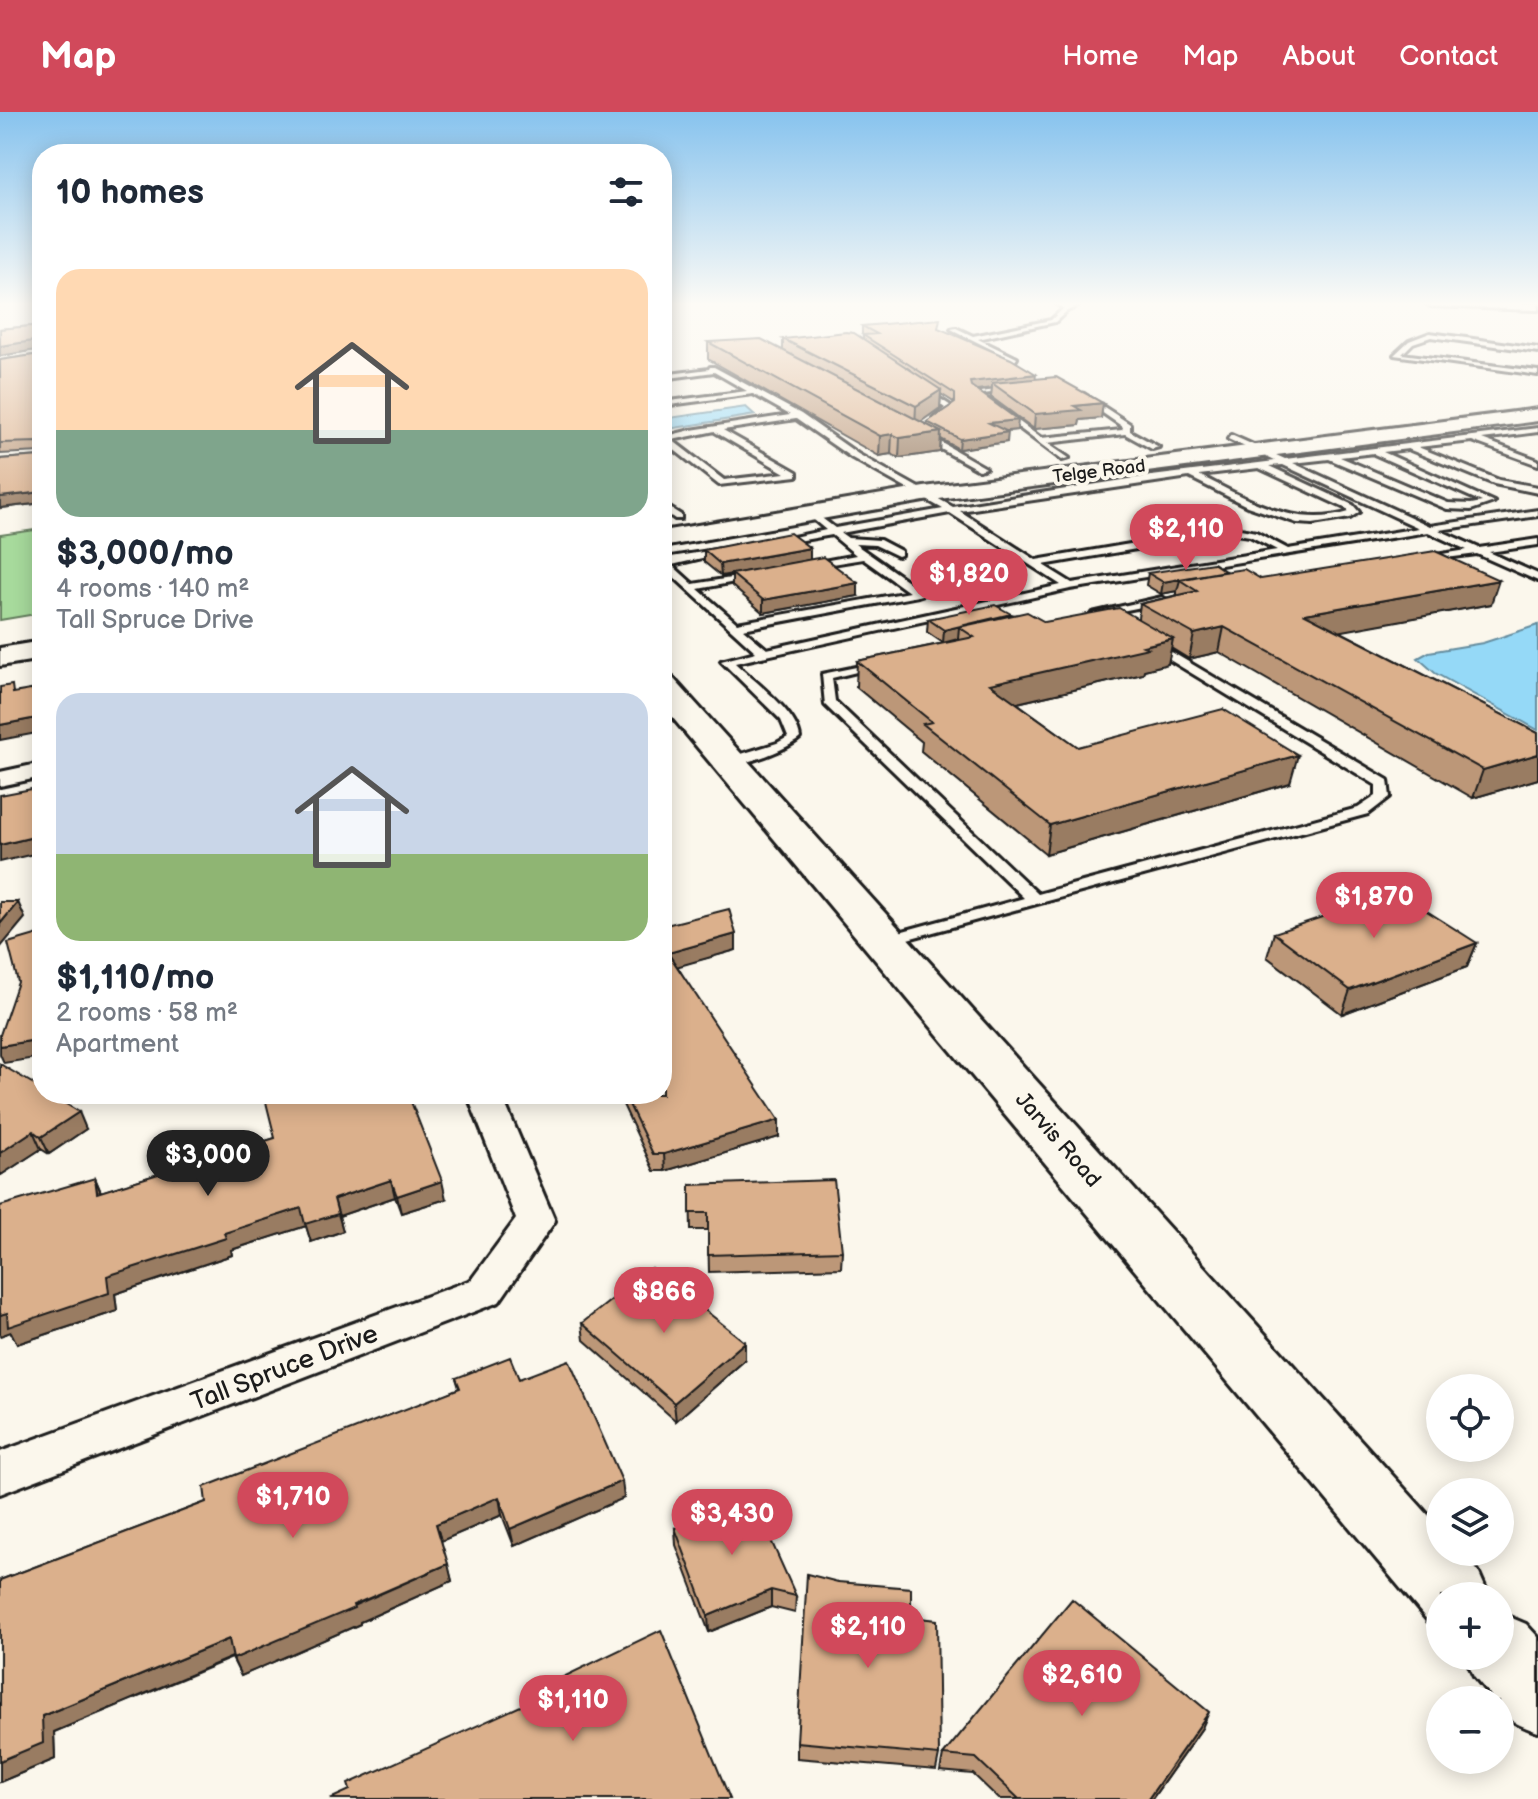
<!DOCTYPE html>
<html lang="en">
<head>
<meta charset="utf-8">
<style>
	:root { --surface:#fff; --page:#f6f6f7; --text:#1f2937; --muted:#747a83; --accent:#d1495b }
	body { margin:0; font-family:"Balsamiq Sans",sans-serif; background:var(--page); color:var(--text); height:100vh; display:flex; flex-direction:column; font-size:30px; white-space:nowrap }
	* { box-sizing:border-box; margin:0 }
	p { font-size:26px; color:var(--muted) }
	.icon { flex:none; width:44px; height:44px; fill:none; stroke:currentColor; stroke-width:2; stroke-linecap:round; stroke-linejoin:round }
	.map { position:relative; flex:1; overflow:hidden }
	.details { position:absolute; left:32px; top:32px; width:640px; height:960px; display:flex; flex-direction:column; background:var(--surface); border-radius:32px; box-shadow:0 4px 20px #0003 }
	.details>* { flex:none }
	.fabs { position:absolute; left:1426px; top:1262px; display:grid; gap:16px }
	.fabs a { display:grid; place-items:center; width:88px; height:88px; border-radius:50%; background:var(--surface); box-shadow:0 4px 20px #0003; font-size:40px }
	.price { position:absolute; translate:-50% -68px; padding:0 18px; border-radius:28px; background:var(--accent); color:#fff; font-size:26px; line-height:52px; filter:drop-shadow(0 2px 4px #0008) }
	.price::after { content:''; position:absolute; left:50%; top:48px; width:24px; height:18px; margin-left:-12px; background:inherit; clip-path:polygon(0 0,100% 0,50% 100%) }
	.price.current { background:#222; color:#fff }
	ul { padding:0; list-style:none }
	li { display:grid; align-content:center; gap:16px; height:424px; padding:0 24px }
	li span { display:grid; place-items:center; height:248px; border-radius:24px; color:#555 }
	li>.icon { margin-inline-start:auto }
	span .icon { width:144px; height:144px; fill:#fffc; stroke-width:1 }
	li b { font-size:34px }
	h2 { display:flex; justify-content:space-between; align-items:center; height:96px; padding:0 24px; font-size:34px }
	header { display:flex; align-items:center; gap:48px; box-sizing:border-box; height:112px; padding:0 40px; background:var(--accent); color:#fff }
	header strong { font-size:38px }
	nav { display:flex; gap:44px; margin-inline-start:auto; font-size:28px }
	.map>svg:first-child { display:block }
	.green { fill:#a7da9c; stroke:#627b5c; stroke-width:2 }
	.water { fill:#95d9f7; stroke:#658d9f; stroke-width:2 }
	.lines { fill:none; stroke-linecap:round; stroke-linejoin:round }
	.lane-casing { stroke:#1c1c1c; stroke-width:6 }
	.street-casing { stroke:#1c1c1c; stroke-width:6 }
	.secondary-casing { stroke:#1c1c1c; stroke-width:6 }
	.lane { fill:#fbf7ec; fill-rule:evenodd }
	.street { fill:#fbf7ec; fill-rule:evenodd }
	.secondary { fill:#fbf7ec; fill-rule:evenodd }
	.wall { fill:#bc9778; stroke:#1c1c1c; stroke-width:2; fill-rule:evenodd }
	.shaded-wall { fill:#997b62; stroke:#1c1c1c; stroke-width:2 }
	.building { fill:#dbb08c; stroke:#1c1c1c; stroke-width:2 }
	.labels { text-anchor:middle; stroke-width:8; stroke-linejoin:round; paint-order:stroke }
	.far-street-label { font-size:18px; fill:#1c1c1c; stroke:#fbf7ec }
	.street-label { font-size:22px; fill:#1c1c1c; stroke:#fbf7ec }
	.near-street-label { font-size:26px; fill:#1c1c1c; stroke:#fbf7ec }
</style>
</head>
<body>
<header>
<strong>Map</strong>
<nav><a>Home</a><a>Map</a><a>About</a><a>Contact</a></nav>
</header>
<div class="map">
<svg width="1538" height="1687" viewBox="0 0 1538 1687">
	<rect width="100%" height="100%" fill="#fbf7ec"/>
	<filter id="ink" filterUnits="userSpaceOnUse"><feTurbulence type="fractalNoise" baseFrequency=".0125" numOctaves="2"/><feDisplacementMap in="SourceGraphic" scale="16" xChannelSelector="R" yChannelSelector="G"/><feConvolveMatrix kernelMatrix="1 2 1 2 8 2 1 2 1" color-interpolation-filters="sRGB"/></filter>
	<g filter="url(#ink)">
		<path class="green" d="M42,417V501L0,508V423Z"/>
		<path class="water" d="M746,295L755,303L662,318V307Z
			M1538,513V618L1435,561L1418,546L1429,540L1483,531Z"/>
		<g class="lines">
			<defs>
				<path id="lane" d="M1065,195L1070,196L1055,210L978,227L1017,246L1015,249L951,217L956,216L973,224L1051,208Z
					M1430,221L1538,236V240L1431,225L1413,231L1402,242L1538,259V263L1394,243L1409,229Z
					M710,255H714L801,302L858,342L953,395L1135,366L1275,349L1228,327L1231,323L1285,347L1538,316V320L1482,327L1538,348V353L1472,329L1418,335L1499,368L1538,375V381L1494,372L1408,337L1383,340L1494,390L1471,398L1447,397L1329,347L1293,351L1430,414L1538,398V404L1439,418L1479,436L1538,427V433L1489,440L1538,462V469L1477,442L1423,449V445L1467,438L1428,420L1070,477L735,551C754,569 797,600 800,626C787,638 743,654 725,653V647L777,631L788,625L781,608L721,549L756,540L663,455V451L671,445L728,436V440L672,453L693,472L756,462V466L698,477L737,511L909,480L863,447L807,456V452L856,443L832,423L775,433L770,430L826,418L808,403L806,401L811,398L835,416L943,397L852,346L796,307L723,318L797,360V364L719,373L663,329V325L691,318L790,303L753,282L662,294V290L747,279L714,260L662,267V263L709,257ZM715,319V320L785,361L724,368L672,328ZM1374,341V342L1482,390L1471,392L1448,391L1340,345ZM1283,353L1419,416L1288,437L1256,420L1230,415L1036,448L960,399L1189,365L1247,394L1297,411L1313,412L1350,406L1359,400L1353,393L1269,354ZM1259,356L1347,397L1349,400C1295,417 1247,387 1199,363ZM950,401L1061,473L767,537L743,517L918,484L943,476L944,467L923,453L915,455L935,470L919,477L855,432L875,433L898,444L901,443V439L880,428L848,426L841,421ZM1230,421L1250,424L1277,438L1072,471L1043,453Z
					M920,276H924L954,296L939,310H933V306L945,296L920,278Z
					M1013,276L1011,279L982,282L1041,326L1122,318L1123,315L1081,286L1084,282L1130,312V319L1159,335L1152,337L1125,322L1047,331L1069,346L1062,348L972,281Z
					M917,320H923L986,356L979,358L917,324Z
					M662,391L681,403V407H675L662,398Z
					M1162,485L1167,488L1166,490L1097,504L1092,501Z
					M1150,532H1158L1388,668L1390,685L1368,702L893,831H881L879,828L881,825L1024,786L825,593L822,562L881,550V554L832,566L835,589L1038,782L1358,696L1376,684V673L1150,536Z"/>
				<path id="street" d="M1055,191H1083L1067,199Z
					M1425,191L1538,192V198L1430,194Z
					M42,651V665L0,674V660Z
					M467,982H501L555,1109L499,1190L0,1382V1340L471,1168L516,1107Z"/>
				<path id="secondary" d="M1538,297V309L924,389L662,435V419L924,375Z
					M42,529V547L0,554V536Z
					M662,563L673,566L1440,1416V1440H1461L1478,1459L1489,1484H1440V1514L1428,1509L662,593Z
					M1500,1501L1526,1512L1538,1525V1620C1522,1614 1500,1608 1500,1588H1494L1474,1564L1465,1544H1500Z"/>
			</defs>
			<use href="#lane" class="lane-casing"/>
			<use href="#street" class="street-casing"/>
			<use href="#secondary" class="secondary-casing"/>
			<use href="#lane" class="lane"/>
			<use href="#street" class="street"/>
			<use href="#secondary" class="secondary"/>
		</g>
		<path class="wall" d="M42,213V391L0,396V347L41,344V340L0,342V248L40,242L41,237L0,244V217Z
			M862,214L939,217L1036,267L1103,291L1101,306L1080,308L1079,313L1034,317L991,285L992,276L977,278L1017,318L1007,319V330L959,337L941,327L940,340L899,346L891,342L879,344L708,247V230L783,238V227H863V223L862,222ZM941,282L955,291L927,310V313L920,310L940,296Z
			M810,436V448L858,484L763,501L732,474V462L721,464L704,450V438Z
			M1225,459V460L1261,467L1491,492L1339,519L1538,621V667L1473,686L1219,540L1189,547L1171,536L1168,552L1144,558L1143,562L1017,591L1078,635L1290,671L1046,742L921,639L922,630L856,575L857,549L958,528L943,531L927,520L928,507L1011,502L1045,510L1138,506L1140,492L1177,483V479L1161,482L1146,473L1148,461Z
			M662,814L736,822V838L677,854L779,1025L665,1059H654L618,982H662Z
			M1274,821L1477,831L1467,855L1342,902L1267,845Z
			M0,952L86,1017L49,1042L41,1037L1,1063L0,1062Z
			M275,1026L446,1087L401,1101L395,1085L339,1104L343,1119L311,1130L306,1114L231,1138L232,1143L115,1182L117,1199L17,1232L11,1220L95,1066L101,1080Z
			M690,1073L842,1139L841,1156L709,1160L708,1118H691Z
			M582,1211L745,1248L676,1309L584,1228Z
			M456,1266L519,1267L624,1386L514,1434L502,1403L441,1429L452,1469L360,1510V1512L241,1564L232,1546L54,1620L55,1647L0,1670V1468L206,1390L459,1276Z
			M675,1416L796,1484L795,1501L771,1495L709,1520L676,1433Z
			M838,1470L911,1505L939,1643L936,1658L797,1646V1630Z
			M1202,1616L1152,1687H999L973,1662L940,1659L943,1643Z"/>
		<path class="shaded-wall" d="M39,228L42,237L0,244V234Z
			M1036,262L1035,271H992V276L970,279V270Z
			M941,278L940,296L915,314L916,294Z
			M1103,291L1101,306L1080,308L1079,313L1034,317L1035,302L1074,294Z
			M1018,308L1017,318L988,321L989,311Z
			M941,320L940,340L899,346L900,326Z
			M1008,320L1007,330L959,337L960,327Z
			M892,322L891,342L879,344L880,324Z
			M42,380V391L0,396V385Z
			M810,436V448L721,464L720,452Z
			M1225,459L1223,471L1180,468L1177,479L1161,482L1163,470Z
			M1499,468L1491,492L1299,527L1305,502Z
			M858,471V484L763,501V488Z
			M1011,502L959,515L958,527L943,531L944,518Z
			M1224,515L1219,540L1189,547L1194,522Z
			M1173,527L1168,552L1144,558L1143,562L987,598L990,572Z
			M42,605V620L0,628V613Z
			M1538,642V667L1473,686L1483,658Z
			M1298,643L1290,671L1046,742L1050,713Z
			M42,723V740L0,750V733Z
			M18,790L25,806L0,836V812Z
			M736,822V838L669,857L668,841Z
			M1477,831L1467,855L1342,902L1350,878Z
			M42,927V945L4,951L0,942V934Z
			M242,982H255L243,986Z
			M79,1000L86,1017L49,1042L41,1025Z
			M779,1008V1025L665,1059L664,1042Z
			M33,1019L41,1037L1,1063L0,1060V1041Z
			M95,1066L102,1083L97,1081Z
			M391,1068L395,1085L339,1104L334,1087Z
			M442,1069L446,1087L401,1101L397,1084Z
			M301,1096L338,1102L343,1119L311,1130L306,1114L231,1138L232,1143L115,1182L117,1199L17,1232L11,1220L0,1224V1203L224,1121Z
			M745,1230V1248L676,1309L674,1291Z
			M622,1369L624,1386L514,1434L510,1417Z
			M499,1385L502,1403L441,1429L436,1412Z
			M448,1452L452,1469L360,1510V1512L241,1564L233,1547Z
			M771,1478V1495L709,1520L708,1504Z
			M229,1527L237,1543L54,1620L55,1647L0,1670V1649L42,1604Z
			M1209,1600L1202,1616L1152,1687H1148Z"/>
		<path class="building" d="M940,207L938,216L1011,247L1036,262L970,270L971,274L1018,308L989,311L1008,320L960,327L927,310L955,291V282L863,223L877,222L862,214Z
			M42,213V231L39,228L0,234V217Z
			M846,220L854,221L941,278L916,294L783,227Z
			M761,227L941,320L900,326L892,322L880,324L708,230Z
			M42,233V380L0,385V347L41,344L42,333L39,330L0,331V248L40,242Z
			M1056,265L1103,291L1074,294L1081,298L1035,302L992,271Z
			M790,421L810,436L720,452L704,438Z
			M1435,439L1499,468L1305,502L1538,621V642L1483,658L1224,515L1194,522L1140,492L1197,479L1180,468L1209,462L1244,457L1261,467Z
			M823,445L858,471L763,488L732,462Z
			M1213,451L1225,459L1163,470L1148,461Z
			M995,493L1011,502L944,518L928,507Z
			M1119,496L1173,527L1143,534L1148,536L990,572L1078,635L1223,597L1298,643L1050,713L923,612L932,610L857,549L974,525L959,515L1027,500L1045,510Z
			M12,573L13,581L42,576V605L0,613V575Z
			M42,675V723L0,733V683Z
			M1397,780L1477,831L1350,878L1274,821Z
			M0,790H18L0,812Z
			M729,797L736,822L668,841L779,1008L664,1042H653L624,982H662V814Z
			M42,821V927L0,934V923L18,870L8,831Z
			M0,952L42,977V982H50L79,1000L41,1025L33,1019L0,1041Z
			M264,982H408L442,1069L397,1084L391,1068L334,1087L338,1102L305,1112L301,1096L224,1121L226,1126L107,1164L109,1181L8,1215L7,1201L0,1203V1094L95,1066L97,1081L275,1026Z
			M834,1068L842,1139L708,1143V1101H690V1073Z
			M652,1156L745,1230L674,1291L582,1211Z
			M510,1245L519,1267L569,1248L622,1369L510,1417L499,1385L436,1412L448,1452L353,1493L354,1496L233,1547L229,1527L42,1604L43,1631L0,1649V1468L206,1390L204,1375L460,1276L456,1266Z
			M752,1386L796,1484L771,1478L708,1504L675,1416Z
			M807,1462L838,1470L911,1476V1505L937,1508L939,1643L797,1630Z
			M1072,1487L1209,1600L1148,1687H1019L976,1646L943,1643Z
			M661,1518L730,1687H330L350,1678L348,1672L534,1588L532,1580Z"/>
	</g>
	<linearGradient id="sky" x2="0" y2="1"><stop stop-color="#87c3ee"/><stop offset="0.45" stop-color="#fdfbf6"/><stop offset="1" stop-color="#fdfbf6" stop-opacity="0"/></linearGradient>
	<rect width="1538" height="427" fill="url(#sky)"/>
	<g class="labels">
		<g class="far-street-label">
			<text transform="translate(1099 359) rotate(-7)" y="6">Telge Road</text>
		</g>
		<g class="street-label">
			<text transform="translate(1059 1027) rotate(49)" y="8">Jarvis Road</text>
		</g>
		<g class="near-street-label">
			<text transform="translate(284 1255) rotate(-21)" y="9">Tall Spruce Drive</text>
		</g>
	</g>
</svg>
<div class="fabs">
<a><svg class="icon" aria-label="locate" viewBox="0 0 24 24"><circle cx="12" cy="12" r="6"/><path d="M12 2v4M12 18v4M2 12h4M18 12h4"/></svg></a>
<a><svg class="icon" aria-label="layers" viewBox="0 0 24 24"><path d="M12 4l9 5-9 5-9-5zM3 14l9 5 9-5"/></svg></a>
<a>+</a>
<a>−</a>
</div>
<b class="price" style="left:1186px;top:460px">$2,110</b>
<b class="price" style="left:969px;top:505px">$1,820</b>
<b class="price" style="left:1374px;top:828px">$1,870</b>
<b class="price current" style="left:208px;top:1086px">$3,000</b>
<b class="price" style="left:664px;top:1223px">$866</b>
<b class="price" style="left:293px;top:1428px">$1,710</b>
<b class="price" style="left:732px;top:1445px">$3,430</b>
<b class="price" style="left:868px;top:1558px">$2,110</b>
<b class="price" style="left:1082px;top:1606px">$2,610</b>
<b class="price" style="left:573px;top:1631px">$1,110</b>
<section class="details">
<h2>10 homes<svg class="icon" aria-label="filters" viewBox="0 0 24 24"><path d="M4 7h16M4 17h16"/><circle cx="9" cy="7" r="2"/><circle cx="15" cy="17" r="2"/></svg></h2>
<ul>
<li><span style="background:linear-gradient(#ffd9b3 65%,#7fa58c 0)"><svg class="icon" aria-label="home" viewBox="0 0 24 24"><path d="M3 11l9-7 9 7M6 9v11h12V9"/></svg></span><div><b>$3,000/mo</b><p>4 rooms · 140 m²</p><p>Tall Spruce Drive</p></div></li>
<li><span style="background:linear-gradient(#c9d6e8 65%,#8fb573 0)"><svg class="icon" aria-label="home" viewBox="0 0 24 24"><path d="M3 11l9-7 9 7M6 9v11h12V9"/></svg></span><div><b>$1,110/mo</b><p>2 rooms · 58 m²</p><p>Apartment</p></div></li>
</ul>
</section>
</div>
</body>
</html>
